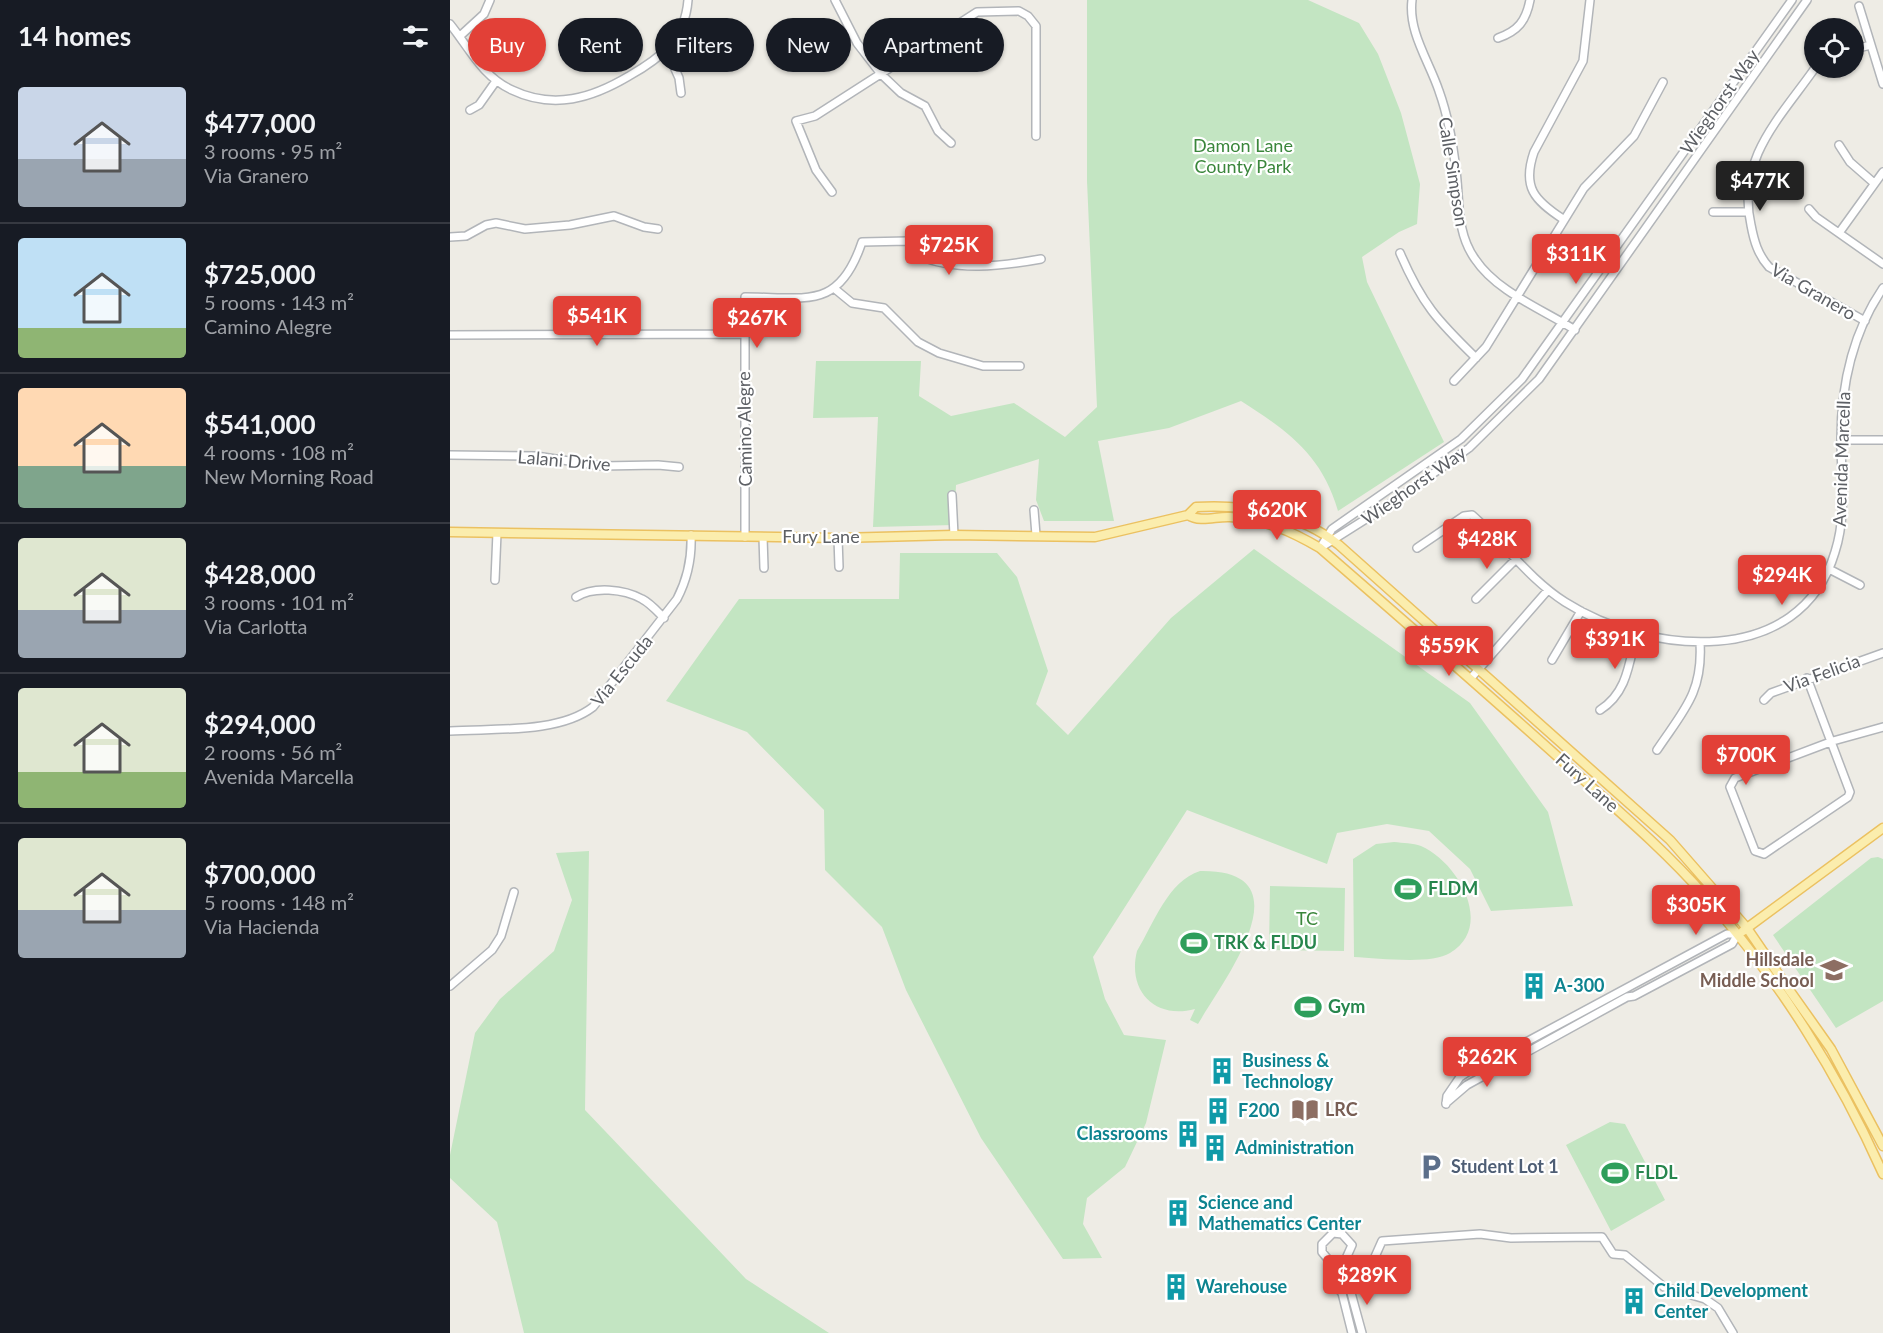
<!DOCTYPE html>
<html lang="en">
<head>
<meta charset="utf-8">
<style>
	:root { --surface:#171b24; --page:#242831; --text:#f1f3f6; --muted:#9ea1a6; --line:#363941; --accent:#e24037 }
	body { margin:0; font-family:Lato,sans-serif; background:var(--page); color:var(--text); height:100vh; display:flex; flex-direction:column; font-size:22px; white-space:nowrap }
	* { box-sizing:border-box; margin:0 }
	p { font-size:20px; color:var(--muted) }
	.icon { flex:none; width:33px; height:33px; fill:none; stroke:currentColor; stroke-width:2; stroke-linecap:round; stroke-linejoin:round }
	.map { position:relative; flex:1; overflow:hidden }
	.sheet { display:flex; flex-direction:column; background:var(--surface); width:450px }
	.sheet>* { flex:none }
	.guide { position:absolute; left:18px; top:18px; width:570px; height:54px; display:flex; gap:12px }
	.buttons { position:absolute; left:1354px; top:18px; display:grid; gap:12px }
	.buttons a { display:grid; place-items:center; width:60px; height:60px; border-radius:50%; background:var(--surface); box-shadow:0 2px 4px #0004; font-size:30px }
	.price { position:absolute; translate:-50% -51px; padding:0 14px; border-radius:6px; background:var(--accent); color:#fff; font-size:20px; line-height:39px; filter:drop-shadow(0 2px 3px #0008) }
	.price::after { content:''; position:absolute; left:50%; top:36px; width:18px; height:14px; margin-left:-9px; background:inherit; clip-path:polygon(0 0,100% 0,50% 100%) }
	.price.current { background:#222; color:#fff }
	ul { padding:0; list-style:none }
	li { display:flex; align-items:center; gap:18px; height:150px; padding:0 18px }
	li+li { border-top:2px solid var(--line) }
	li span { display:grid; place-items:center; flex:none; width:168px; height:120px; border-radius:6px; color:#555 }
	li>.icon { margin-inline-start:auto }
	span .icon { width:72px; height:72px; fill:#fffc; stroke-width:1 }
	li b { font-size:26px }
	h2 { display:flex; justify-content:space-between; align-items:center; height:72px; padding:0 18px; font-size:26px }
	.tag { padding:0 21px; border-radius:27px; background:var(--surface); box-shadow:0 2px 4px #0004; font-size:21px; line-height:54px }
	.tag.current { background:var(--accent); color:#fff }
	main { display:flex; flex:1; min-height:0 }
	.map>svg:first-child { display:block }
	.green { fill:#c3e5c2 }
	.lines { fill:none; stroke-linecap:round; stroke-linejoin:round }
	.minor-casing { stroke:#b2b5b9; stroke-width:10 }
	.major-casing { stroke:#ebc161; stroke-width:11 }
	.minor { stroke:#fff; stroke-width:7 }
	.major { stroke:#fbedad; stroke-width:8 }
	.labels { text-anchor:middle; stroke-width:4.5; stroke-linejoin:round; paint-order:stroke }
	.street-label { font-size:18px; fill:#5d6065; stroke:#fff }
	.park-label { font-size:18px; fill:#3a863b; stroke:#fff }
	.leisure-label { font-size:18px; font-weight:bold; fill:#27864d; stroke:#fff; text-anchor:start }
	.education-label { font-size:18px; font-weight:bold; fill:#785e54; stroke:#fff; text-anchor:end }
	.culture-label { font-size:18px; font-weight:bold; fill:#0d838f; stroke:#fff; text-anchor:start }
	.service-label { font-size:18px; font-weight:bold; fill:#4e5e75; stroke:#fff; text-anchor:start }
</style>
</head>
<body>
<main>
<section class="sheet">
<h2>14 homes<svg class="icon" aria-label="filters" viewBox="0 0 24 24"><path d="M4 7h16M4 17h16"/><circle cx="9" cy="7" r="2"/><circle cx="15" cy="17" r="2"/></svg></h2>
<ul>
<li><span style="background:linear-gradient(#c9d6e8 60%,#9aa5b1 0)"><svg class="icon" aria-label="home" viewBox="0 0 24 24"><path d="M3 11l9-7 9 7M6 9v11h12V9"/></svg></span><div><b>$477,000</b><p>3 rooms · 95 m²</p><p>Via Granero</p></div></li>
<li><span style="background:linear-gradient(#bfe0f5 75%,#8fb573 0)"><svg class="icon" aria-label="home" viewBox="0 0 24 24"><path d="M3 11l9-7 9 7M6 9v11h12V9"/></svg></span><div><b>$725,000</b><p>5 rooms · 143 m²</p><p>Camino Alegre</p></div></li>
<li><span style="background:linear-gradient(#ffd9b3 65%,#7fa58c 0)"><svg class="icon" aria-label="home" viewBox="0 0 24 24"><path d="M3 11l9-7 9 7M6 9v11h12V9"/></svg></span><div><b>$541,000</b><p>4 rooms · 108 m²</p><p>New Morning Road</p></div></li>
<li><span style="background:linear-gradient(#dfe7d0 60%,#9aa5b1 0)"><svg class="icon" aria-label="home" viewBox="0 0 24 24"><path d="M3 11l9-7 9 7M6 9v11h12V9"/></svg></span><div><b>$428,000</b><p>3 rooms · 101 m²</p><p>Via Carlotta</p></div></li>
<li><span style="background:linear-gradient(#dfe7d0 70%,#8fb573 0)"><svg class="icon" aria-label="home" viewBox="0 0 24 24"><path d="M3 11l9-7 9 7M6 9v11h12V9"/></svg></span><div><b>$294,000</b><p>2 rooms · 56 m²</p><p>Avenida Marcella</p></div></li>
<li><span style="background:linear-gradient(#dfe7d0 60%,#9aa5b1 0)"><svg class="icon" aria-label="home" viewBox="0 0 24 24"><path d="M3 11l9-7 9 7M6 9v11h12V9"/></svg></span><div><b>$700,000</b><p>5 rooms · 148 m²</p><p>Via Hacienda</p></div></li>
</ul>
</section>
<div class="map">
<svg width="1433" height="1333" viewBox="0 0 1433 1333">
	<rect width="100%" height="100%" fill="#eeece5"/>
	<path class="green" d="M637,0H858L909,23L928,54L951,113L970,184L967,224L949,232L912,257L917,282L994,442L888,511C872,455 838,431 791,401L719,428L648,441L664,521H594L586,500L589,459L506,485L504,525L423,527L428,417L363,418L366,361H471L469,396L501,416L564,403L615,437L647,407L637,181Z
		M804,549L1020,703L1098,812L1123,906L1041,911L1020,869L979,831L937,824L887,833L877,864L737,810L643,957L655,999L674,1035L716,1040L696,1123L675,1167L637,1198L633,1224L652,1258L613,1259L531,1138L456,990L432,927L375,870L374,810L297,732L216,701L289,599H449L450,553H547L567,577L598,671L586,704L618,735L721,618Z
		M944,842C953,843 963,843 971,846C1008,862 1045,926 1000,953C981,965 928,958 904,957L903,859L926,844Z
		M139,851L135,1110L296,1279L379,1333H74L47,1222L0,1178V1155L25,1033L50,999L104,951L122,900L106,853Z
		M1428,857L1433,859V1001L1386,1028L1323,935L1421,858Z
		M750,871C860,869 773,981 748,1024L740,1020L745,1009C705,1020 677,991 687,951C704,923 718,881 750,871Z
		M820,886L895,888L894,951L819,950Z
		M1160,1122L1175,1124L1215,1200L1161,1231L1116,1145Z"/>
	<g class="lines">
		<defs>
			<path id="minor" d="M385,0L407,43L431,74L451,93L475,106L488,131L501,143
				M962,0C958,32 979,61 989,91C998,116 1003,144 1006,171C1010,202 1006,232 1025,259C1047,292 1092,309 1125,330
				M1409,6L1433,84
				M0,24C20,49 32,76 62,90C104,110 142,98 179,76C211,58 235,39 238,0
				M10,36L34,14L40,0
				M1048,38C1068,31 1076,21 1080,0
				M1404,49L1421,45
				M217,51L229,78L231,93
				M1365,68C1330,118 1286,159 1301,225C1304,241 1308,255 1319,267L1415,321
				M20,110L29,105L46,81
				M1389,145L1400,162L1424,183
				M382,192L366,170L346,121L365,116L527,12L569,11L578,16L586,26V136
				M1359,209L1366,217L1433,264
				M1263,212H1298
				M1113,219C1084,200 1072,187 1084,152L1133,61L1140,0
				M1389,233L1433,172
				M0,237L16,236L36,225L46,223L75,229L120,225L164,216L194,227L208,229
				M950,253C972,304 987,320 1026,358
				M385,289L402,303L434,308L468,342L489,353L533,366H570
				M0,335L294,334
				M1004,381L1036,347L1134,188L1184,136L1213,82
				M1391,440H1433
				M0,455L86,456L152,466L208,465L229,467
				M502,495L504,535
				M584,510L586,535
				M295,537V297C356,297 389,311 412,242L458,241L466,247L468,255C505,272 552,266 591,259
				M313,537L314,568
				M388,538L389,567
				M870,548L946,500L1019,448L1089,379L1357,0
				M870,548L882,529L1011,439L1072,379L1342,0
				M967,548L1014,516L1022,515C1054,543 1079,579 1115,602C1198,655 1350,670 1385,552C1397,515 1391,477 1391,439C1391,386 1403,332 1433,288
				M1379,569L1410,585
				M45,580L47,533
				M126,597C144,586 174,589 192,599C200,603 207,611 214,618
				M1026,599L1066,559
				M1102,660L1131,611
				M1021,678L1098,590
				M1357,678L1400,792L1398,797L1314,854L1305,851L1280,787L1285,778L1383,741L1433,727
				M1314,700L1321,693L1433,653
				M1150,710C1177,693 1179,664 1186,635
				M0,731C43,728 108,734 143,707L227,599C238,578 242,559 241,535
				M1207,750C1233,711 1253,693 1250,643
				M0,986L42,950L51,936L64,892
				M996,1103L1017,1085L1177,997L1184,996L1282,944L1288,934
				M996,1104L997,1096L1010,1077L1032,1062L1080,1040L1277,934H1288
				M891,1292L920,1268L932,1241L1030,1234L1061,1238L1152,1237L1163,1254L1175,1255L1214,1287L1255,1299L1268,1308L1283,1333
				M902,1333L886,1269L872,1252V1244L883,1233L892,1234L902,1245L894,1263L895,1271L912,1333"/>
			<path id="major" d="M738,515C751,523 766,516 780,517C814,519 841,531 870,548C953,620 1036,692 1118,766C1165,808 1214,849 1256,897C1328,978 1389,1075 1433,1174
				M0,532L388,538L504,535L645,537L738,515L746,507C796,504 849,513 889,545L1220,840L1297,928L1340,991L1381,1049L1433,1146
				M1293,931L1433,828"/>
		</defs>
		<use href="#minor" class="minor-casing"/>
		<use href="#major" class="major-casing"/>
		<use href="#minor" class="minor"/>
		<use href="#major" class="major"/>
	</g>
	<defs>
		<symbol id="stadium-bare" viewBox="-9 -9 18 18"><path d="M0-5a6.5 5 0 1 0 0 10a6.5 5 0 1 0 0-10ZM-3.5-1.8h7v3.6h-7Z" fill="#2e9e5b" stroke="#fff" stroke-width="2.5" paint-order="stroke"/></symbol>
		<symbol id="school-bare" viewBox="-9 -9 18 18"><path d="M0-5L7-2L0 1L-7-2ZM-4 1L0 2.5L4 1V4Q0 6-4 4Z" fill="#8d6e63" stroke="#fff" stroke-width="2.5" paint-order="stroke"/></symbol>
		<symbol id="building-bare" viewBox="-9 -9 18 18"><path d="M-4-6H4V6H1V3H-1V6H-4ZM-2.5-4.3h1.7v1.8h-1.7ZM.8-4.3h1.7v1.8H.8ZM-2.5-1h1.7V.8h-1.7ZM.8-1h1.7V.8H.8Z" fill="#0f9aa8" stroke="#fff" stroke-width="2.5" paint-order="stroke"/></symbol>
		<symbol id="library-bare" viewBox="-9 -9 18 18"><path d="M-6-4Q-3-5.5-.7-3.5V5Q-3 3-6 4ZM6-4Q3-5.5 .7-3.5V5Q3 3 6 4Z" fill="#8d6e63" stroke="#fff" stroke-width="2.5" paint-order="stroke"/></symbol>
		<symbol id="parking-bare" viewBox="-9 -9 18 18"><path d="M-3.5-5.5H1a3.5 3.5 0 0 1 0 7H-1V5.5H-3.5ZM-1-3.4V-.6H.8a1.4 1.4 0 0 0 0-2.8Z" fill="#5c6f8a" stroke="#fff" stroke-width="2.5" paint-order="stroke"/></symbol>
	</defs>
	<g fill-rule="evenodd">
		<use href="#stadium-bare" x="939" y="870" width="38" height="38"/>
		<use href="#stadium-bare" x="725" y="924" width="38" height="38"/>
		<use href="#school-bare" x="1365" y="951" width="38" height="38"/>
		<use href="#building-bare" x="1065" y="967" width="38" height="38"/>
		<use href="#stadium-bare" x="839" y="988" width="38" height="38"/>
		<use href="#building-bare" x="753" y="1052" width="38" height="38"/>
		<use href="#library-bare" x="836" y="1091" width="38" height="38"/>
		<use href="#building-bare" x="749" y="1092" width="38" height="38"/>
		<use href="#building-bare" x="719" y="1115" width="38" height="38"/>
		<use href="#building-bare" x="746" y="1129" width="38" height="38"/>
		<use href="#parking-bare" x="962" y="1148" width="38" height="38"/>
		<use href="#stadium-bare" x="1146" y="1154" width="38" height="38"/>
		<use href="#building-bare" x="709" y="1194" width="38" height="38"/>
		<use href="#building-bare" x="707" y="1268" width="38" height="38"/>
		<use href="#building-bare" x="1165" y="1282" width="38" height="38"/>
	</g>
	<g class="labels">
		<g class="street-label">
			<text transform="translate(1270 102) rotate(-55)" y="6">Wieghorst Way</text>
			<text transform="translate(1003 172) rotate(81)" y="6">Calle Simpson</text>
			<text transform="translate(1363 292) rotate(30)" y="6">Via Granero</text>
			<text transform="translate(295 429) rotate(-91)" y="6">Camino Alegre</text>
			<text transform="translate(1392 459) rotate(-88)" y="6">Avenida Marcella</text>
			<text transform="translate(114 461) rotate(5)" y="6">Lalani Drive</text>
			<text transform="translate(964 486) rotate(-35)" y="6">Wieghorst Way</text>
			<text x="371" y="543">Fury Lane</text>
			<text transform="translate(172 671) rotate(-51)" y="6">Via Escuda</text>
			<text transform="translate(1372 674) rotate(-20)" y="6">Via Felicia</text>
			<text transform="translate(1137 783) rotate(42)" y="6">Fury Lane</text>
		</g>
		<g class="park-label">
			<text x="793" y="152">Damon Lane<tspan x="793" dy="21">County Park</tspan></text>
			<text x="857" y="925">TC</text>
		</g>
		<g class="leisure-label">
			<text x="978" y="895">FLDM</text>
			<text x="764" y="949">TRK &amp; FLDU</text>
			<text x="878" y="1013">Gym</text>
			<text x="1185" y="1179">FLDL</text>
		</g>
		<g class="education-label">
			<text x="1364" y="966">Hillsdale<tspan x="1364" dy="21">Middle School</tspan></text>
			<text x="875" y="1116" text-anchor="start">LRC</text>
		</g>
		<g class="culture-label">
			<text x="1104" y="992">A-300</text>
			<text x="792" y="1067">Business &amp;<tspan x="792" dy="21">Technology</tspan></text>
			<text x="788" y="1117">F200</text>
			<text x="718" y="1140" text-anchor="end">Classrooms</text>
			<text x="785" y="1154">Administration</text>
			<text x="748" y="1209">Science and<tspan x="748" dy="21">Mathematics Center</tspan></text>
			<text x="746" y="1293">Warehouse</text>
			<text x="1204" y="1297">Child Development<tspan x="1204" dy="21">Center</tspan></text>
		</g>
		<g class="service-label">
			<text x="1001" y="1173">Student Lot 1</text>
		</g>
	</g>
</svg>
<div class="buttons">
<a><svg class="icon" aria-label="locate" viewBox="0 0 24 24"><circle cx="12" cy="12" r="6"/><path d="M12 2v4M12 18v4M2 12h4M18 12h4"/></svg></a>
</div>
<b class="price current" style="left:1310px;top:212px">$477K</b>
<b class="price" style="left:499px;top:276px">$725K</b>
<b class="price" style="left:1126px;top:285px">$311K</b>
<b class="price" style="left:147px;top:347px">$541K</b>
<b class="price" style="left:307px;top:349px">$267K</b>
<b class="price" style="left:827px;top:541px">$620K</b>
<b class="price" style="left:1037px;top:570px">$428K</b>
<b class="price" style="left:1332px;top:606px">$294K</b>
<b class="price" style="left:1165px;top:670px">$391K</b>
<b class="price" style="left:999px;top:677px">$559K</b>
<b class="price" style="left:1296px;top:786px">$700K</b>
<b class="price" style="left:1246px;top:936px">$305K</b>
<b class="price" style="left:1037px;top:1088px">$262K</b>
<b class="price" style="left:917px;top:1306px">$289K</b>
<div class="guide">
<a class="tag current">Buy</a>
<a class="tag">Rent</a>
<a class="tag">Filters</a>
<a class="tag">New</a>
<a class="tag">Apartment</a>
</div>
</div>
</main>
</body>
</html>
